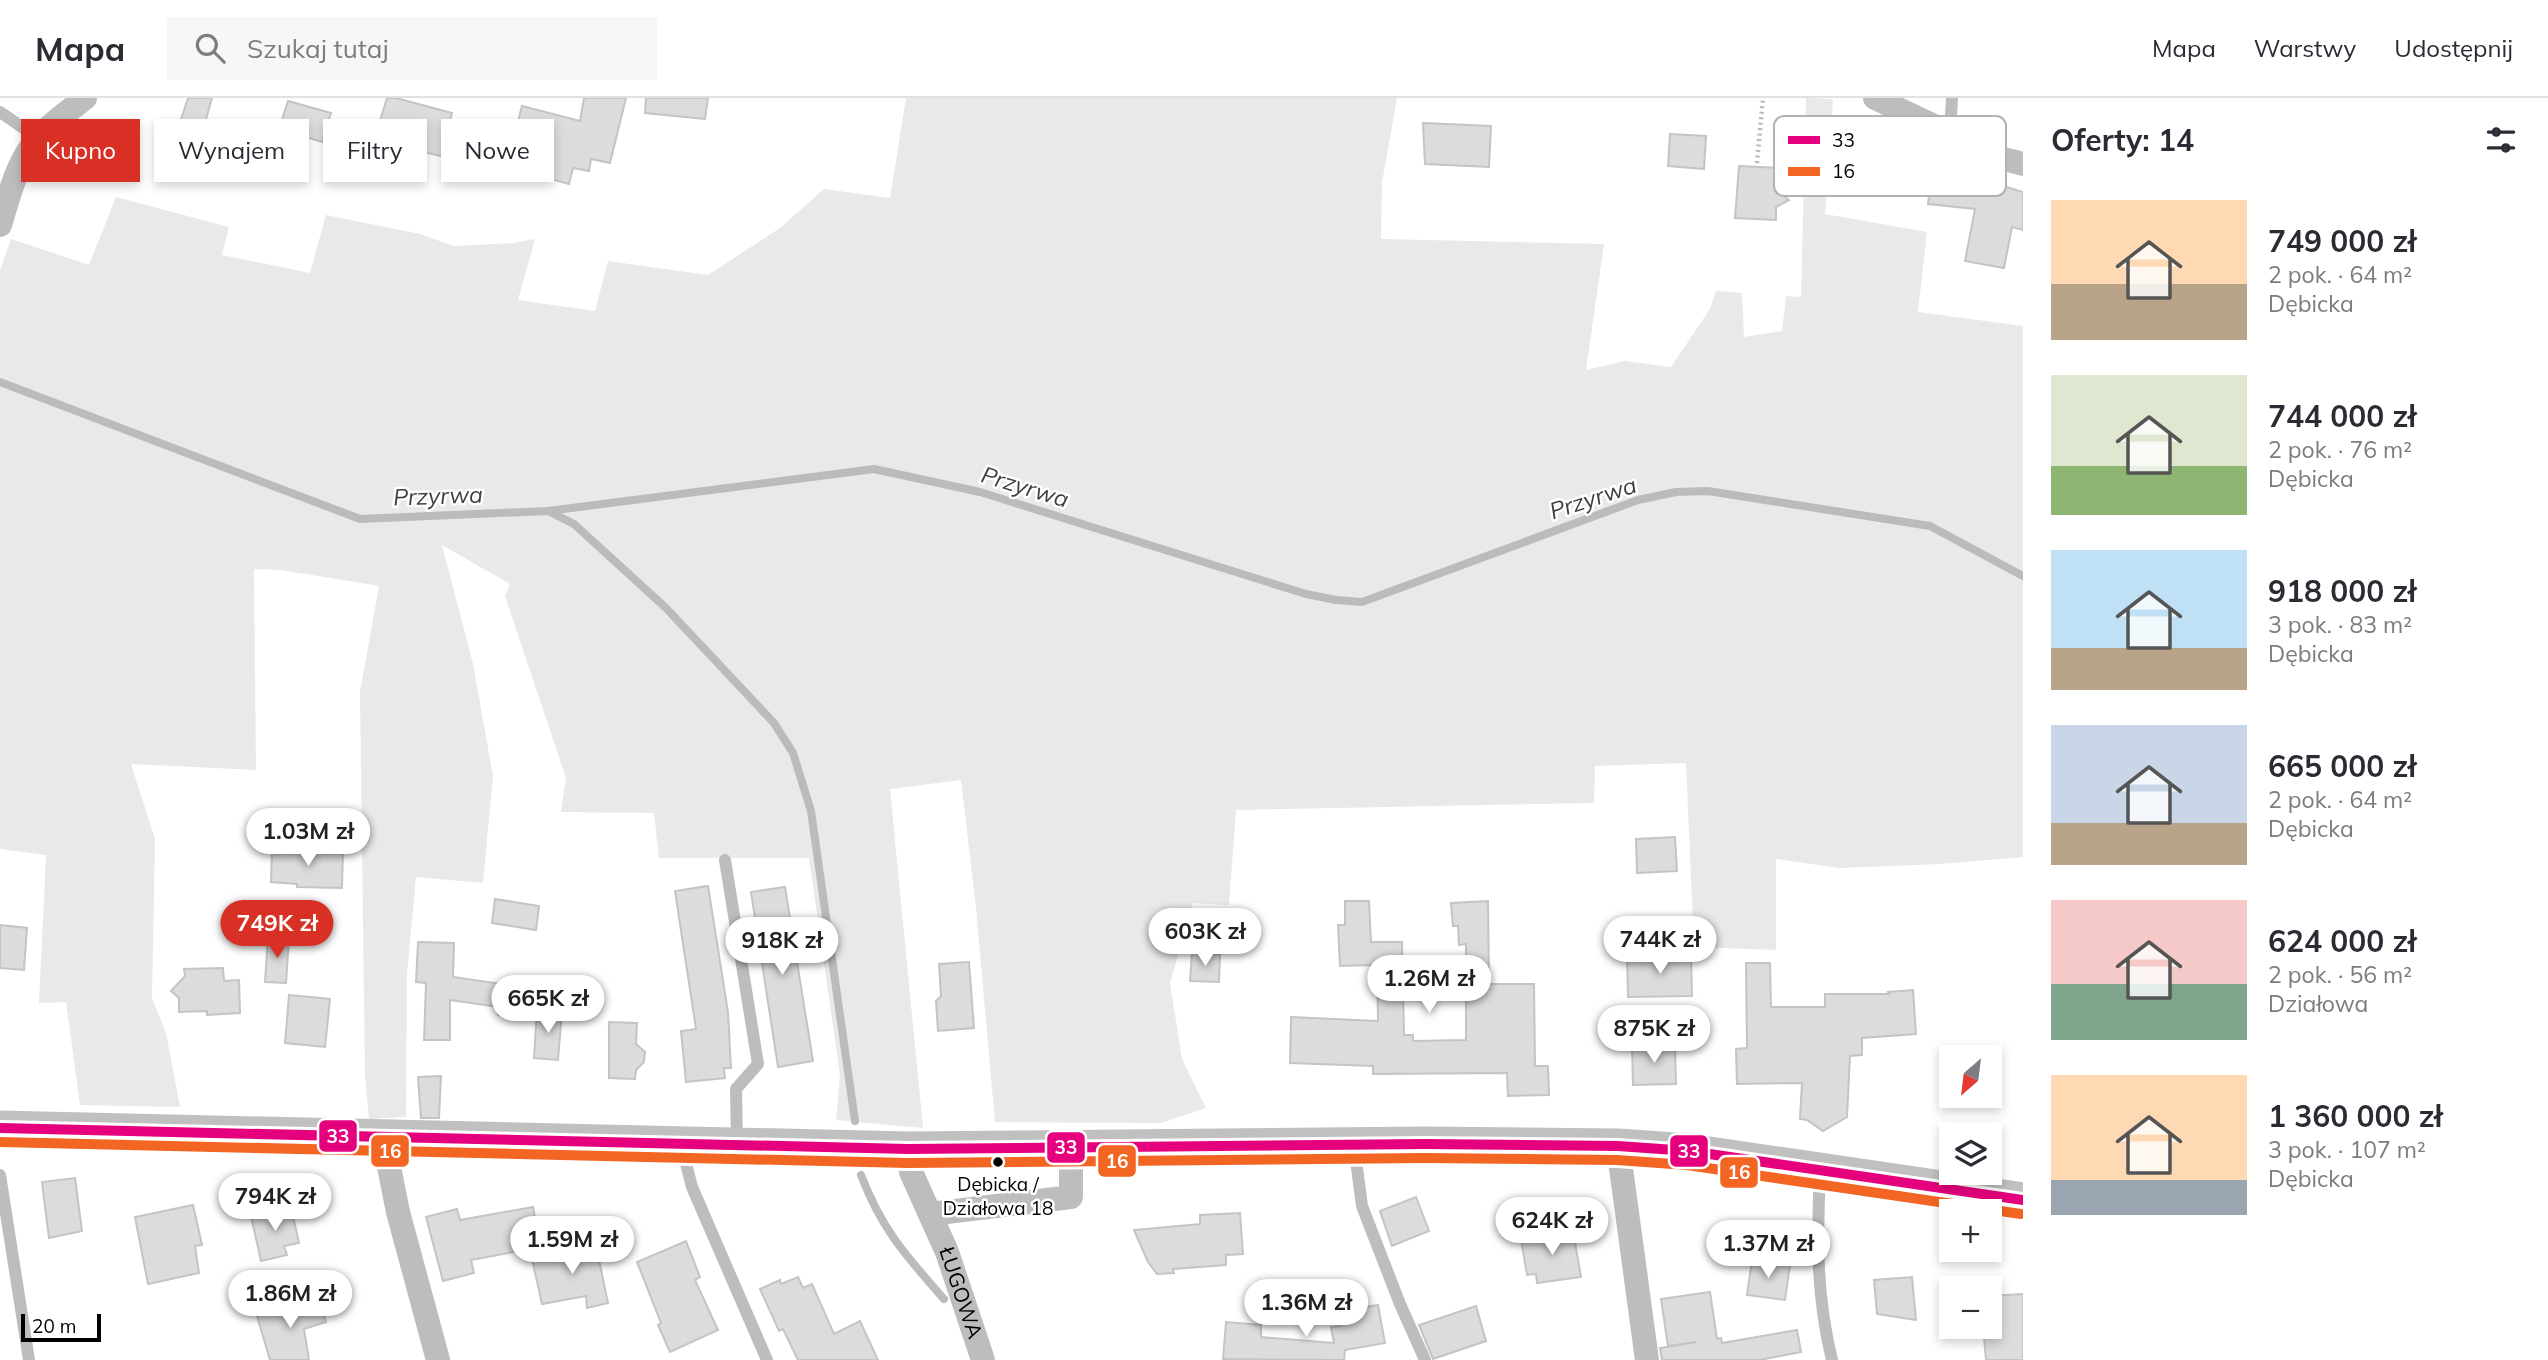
<!DOCTYPE html>
<html lang="pl">
<head>
<meta charset="utf-8">
<style>
	:root { --surface:#fff; --page:#f7f7f7; --text:#2b2b33; --muted:#7c7c81; --line:#e1e1e2; --accent:#d93025 }
	body { margin:0; font-family:Mulish,sans-serif; background:var(--page); color:var(--text); height:100vh; display:flex; flex-direction:column; font-size:26px; white-space:nowrap }
	* { box-sizing:border-box; margin:0 }
	p { font-size:23px; color:var(--muted) }
	.icon { flex:none; width:38px; height:38px; fill:none; stroke:currentColor; stroke-width:2; stroke-linecap:round; stroke-linejoin:round }
	.map { position:relative; flex:1; overflow:hidden }
	.sheet { display:flex; flex-direction:column; background:var(--surface); width:525px }
	.sheet>* { flex:none }
	.top-card { position:absolute; left:21px; top:21px; width:665px; height:63px; display:flex; gap:14px }
	.needle { width:46px; rotate:208deg }
	.tools { position:absolute; left:1939px; top:947px; display:grid; gap:14px }
	.tools a { display:grid; place-items:center; width:63px; height:63px; border-radius:0px; background:var(--surface); box-shadow:0 4px 10px #0003; font-size:35px }
	.scale { position:absolute; left:21px; bottom:18px; width:80px; box-sizing:border-box; padding-left:7px; border:4px solid #000; border-top:0; font-size:19px; line-height:24px; white-space:nowrap; color:#000; -webkit-text-stroke:5px #fff; paint-order:stroke }
	.price { position:absolute; translate:-50% -60px; padding:0 16px; border-radius:24px; background:#fff; color:#222; font-size:23px; line-height:46px; filter:drop-shadow(0 2px 4px #0008) }
	.price::after { content:''; position:absolute; left:50%; top:42px; width:21px; height:16px; margin-left:-10px; background:inherit; clip-path:polygon(0 0,100% 0,50% 100%) }
	.price.selected { background:var(--accent); color:#fff }
	ul { padding:0; list-style:none }
	li { display:flex; align-items:center; gap:21px; height:175px; padding:0 28px }
	li span { display:grid; place-items:center; flex:none; width:196px; height:140px; border-radius:0px; color:#555 }
	li>.icon { margin-inline-start:auto }
	span .icon { width:84px; height:84px; fill:#fffc; stroke-width:1 }
	li b { font-size:30px }
	h2 { display:flex; justify-content:space-between; align-items:center; height:84px; padding:0 28px; font-size:30px }
	.chip { padding:0 24px; border-radius:0px; background:var(--surface); box-shadow:0 4px 10px #0003; font-size:24px; line-height:63px }
	.chip.selected { background:var(--accent); color:#fff }
	header { display:flex; align-items:center; gap:42px; box-sizing:border-box; height:98px; padding:0 35px; background:var(--surface); border-bottom:2px solid var(--line) }
	header strong { font-size:33px }
	nav { display:flex; gap:38px; margin-inline-start:auto; font-size:24px }
	.search { width:490px; height:63px; background:var(--page); display:flex; align-items:center; gap:18px; box-sizing:border-box; padding:0 24px; border-radius:0px; color:var(--muted); font-size:26px }
	main { display:flex; flex:1; min-height:0 }
	.map>svg:first-child { display:block }
	.green { fill:#e9e9e9 }
	.lines { fill:none; stroke-linecap:round; stroke-linejoin:round }
	.stream { stroke:#bbb; stroke-width:8 }
	.building { fill:#dcdcdc; stroke:#c4c4c4; stroke-width:2 }
	.path { stroke:#b8b8b8; stroke-width:4.5; stroke-dasharray:2 3.5; stroke-linecap:butt }
	.lane { stroke:#bdbdbd; stroke-width:12 }
	.street { stroke:#bdbdbd; stroke-width:24 }
	.secondary { stroke:#c0c0c0; stroke-width:35 }
	.bus-1-casing { stroke:#fff; stroke-width:16 }
	.bus-2-casing { stroke:#fff; stroke-width:16 }
	.bus-1 { stroke:#e5007d; stroke-width:10 }
	.bus-2 { stroke:#f26522; stroke-width:10 }
	.bus-dot { fill:#000; stroke:#fff; stroke-width:2.5 }
	.labels { text-anchor:middle; stroke-width:5; stroke-linejoin:round; paint-order:stroke }
	.bus-label { font-size:19px; fill:#000; stroke:#fff }
	.street-label { font-size:21px; fill:#000; stroke:#fff }
	.water-label { font-size:23px; font-style:italic; fill:#3f3f3f; stroke:#fff }
	.key { fill:#fff; stroke:#b2b2b2; stroke-width:2 }
	.key-label { font-size:19px; fill:#000 }
	.line-badge { stroke:#fff; stroke-width:2.5 }
	.badge-label { font-size:19px; text-anchor:middle; font-weight:bold; fill:#fff }
</style>
</head>
<body>
<header>
<strong>Mapa</strong>
<div class="search"><svg class="icon" aria-label="search" viewBox="0 0 24 24"><circle cx="10" cy="10" r="6"/><path d="M15 15l6 6"/></svg>Szukaj tutaj</div>
<nav><a>Mapa</a><a>Warstwy</a><a>Udostępnij</a></nav>
</header>
<main>
<div class="map">
<svg width="2023" height="1262" viewBox="0 0 2023 1262">
	<rect width="100%" height="100%" fill="#fff"/>
	<path class="green" d="M906,0H1397L1382,85L1381,141L1604,146L1586,272L1625,263L1671,269L1710,211L1716,193L1742,195L1744,239L1782,233L1786,198L1801,199L1806,0L1833,1L1825,116L1927,134L1918,214L2023,228V759L1940,766L1839,770L1776,761V852L1694,849L1686,665L1595,668L1594,705L1236,712L1229,807L1193,805L1170,885L1182,961L1206,1010L1161,1025L995,1024L976,810L961,682L890,691L923,1030L836,1022L840,977L809,760H659L654,715L561,714L566,680L505,498L510,486L442,447L473,566L493,678L483,785L416,779L407,876L406,1019L369,1021L365,979L360,594L379,488L281,472L254,471L256,672L131,666L155,741L152,900L166,935L180,1009L80,1007L66,904L39,905L46,757L0,751V172L11,141L89,167L116,99L229,129L222,157L310,175L326,117L420,136L454,148L513,145L535,141L518,202L595,213L608,163L708,177L780,130L824,91L890,100Z"/>
	<g class="lines">
		<path class="stream" d="M0,284L360,421L548,413L874,371L980,394L1306,496L1336,502L1362,504L1638,402L1676,394L1708,393L1930,428L2023,478
			M548,413L574,426L666,510L774,625L793,655L811,713L855,1023
			M861,1077C882,1132 906,1158 944,1201"/>
	</g>
	<path class="building" d="M188,0H212L203,32L227,39L215,79L167,64Z
		M387,0H396L452,15L441,58L402,49L406,32L379,26Z
		M584,0H626L610,65L591,61L589,73L573,70L569,86L506,69L522,8L580,23Z
		M646,0H708L705,21L645,15Z
		M288,3L331,15L322,44L279,31Z
		M1423,25L1491,28L1489,69L1425,66Z
		M92,28L121,42L103,83L71,68L67,42Z
		M1670,36L1706,38L1704,71L1668,68Z
		M1739,68L1779,70L1778,94L1789,102L1776,109V122L1735,120Z
		M1932,73L1963,76L2023,94V132L2012,129L2004,170L1965,163L1975,111L1928,106Z
		M1675,739L1677,773L1637,775L1636,741Z
		M272,751L343,752L342,790L297,789V786L271,784Z
		M708,788L728,914L731,970H724L725,980L686,984L681,933L696,931L675,793Z
		M785,789L813,963L778,969L751,794Z
		M495,801L539,808L536,832L492,825Z
		M1345,803H1369L1371,844H1402L1404,937H1413V943L1466,942V846L1459,847L1458,828H1453L1451,805L1488,803L1489,886H1534L1535,968H1548L1549,997L1508,998L1507,975L1373,976V968L1290,965L1291,919L1378,923L1377,867L1340,868L1338,827H1345Z
		M0,827L27,830L24,872L0,870Z
		M268,839L289,840L286,885L265,884Z
		M418,844L454,845L453,879L528,890L523,921L498,917L499,909L450,902V942H424L426,885L416,884Z
		M1192,855L1220,856L1219,884L1190,883Z
		M1691,856L1692,898L1628,899L1627,857Z
		M969,864L974,930L938,933L936,903L941,898L939,866Z
		M1746,865H1770L1771,909H1825V896H1889L1888,894L1913,892L1916,936L1862,940V957L1850,958L1847,1019L1823,1033L1807,1022L1800,1021L1802,985L1737,986L1736,951L1747,950Z
		M223,870L224,883L239,882L240,915L207,917V913L179,914V900L171,893L185,878L184,871Z
		M289,897L330,901L325,949L285,945Z
		M537,912L562,913L558,962L534,960Z
		M609,924L637,925L636,946L645,954L644,964L636,972L635,981L609,980Z
		M1675,947L1676,986L1633,987L1632,948Z
		M441,978L439,1020H421L418,979Z
		M75,1080L82,1133L49,1140L42,1084Z
		M1416,1099L1429,1133L1392,1148L1380,1113Z
		M193,1107L202,1147L195,1148L199,1175L148,1186L135,1119Z
		M291,1109L299,1145L284,1148L287,1157L261,1163L251,1118Z
		M533,1109L536,1126L542,1125L546,1148L471,1162L474,1175L443,1183L426,1119L457,1111L460,1122Z
		M1240,1115L1243,1156L1226,1157V1167L1173,1171L1174,1175L1157,1176L1148,1164L1134,1132L1200,1126V1117Z
		M1573,1133L1581,1179L1537,1185L1536,1176L1527,1177L1521,1141Z
		M595,1143L608,1205L587,1210L586,1198L542,1206L532,1161L580,1152L579,1146Z
		M686,1143L700,1179L695,1182L718,1232L670,1254L658,1227L661,1225L637,1164Z
		M1752,1162L1790,1167L1785,1202L1747,1197Z
		M798,1179L803,1190L812,1186L834,1236L860,1223L878,1262H798L783,1231L779,1233L760,1191L780,1182L781,1186Z
		M1912,1179L1916,1222L1877,1216L1874,1182Z
		M1710,1194L1717,1241L1721,1240L1722,1245L1797,1232L1801,1254L1760,1262H1662L1660,1250L1696,1244L1668,1248L1661,1201Z
		M2023,1196V1262H1986L1983,1228H1990V1198Z
		M319,1199L326,1224L304,1231L309,1262H270L257,1218Z
		M1378,1207L1385,1245L1345,1252L1344,1262L1223,1261L1226,1224L1261,1227V1239L1334,1245L1331,1229L1340,1228L1338,1214Z
		M1476,1208L1486,1243L1433,1261L1419,1227Z"/>
	<g class="lines">
		<path class="path" d="M1757,65L1763,0"/>
		<path class="lane" d="M0,14L38,40
			M1950,36L1952,0
			M725,762L758,966L736,991L737,1044
			M1354,1047L1362,1108L1400,1206L1425,1262
			M682,1050L692,1089L767,1262
			M1820,1073C1817,1140 1816,1197 1832,1262
			M0,1077L29,1262"/>
		<g class="street">
			<path d="M1875,0L2004,61L2023,66"/>
			<path d="M0,127C9,98 17,63 38,40C51,25 69,13 85,0"/>
			<path d="M383,1039L398,1114L438,1262"/>
			<path d="M1618,1048L1647,1262"/>
			<path id="s1" d="M908,1051L911,1074L947,1154L983,1262"/>
			<path d="M930,1116L1071,1099V1050"/>
		</g>
		<path class="secondary" d="M0,1030L908,1051L1425,1046L1618,1048L1689,1053L2023,1102"/>
		<defs>
			<path id="bus-1" d="M0,1030L908,1051L1425,1046L1618,1048L1689,1053L2023,1102"/>
			<path id="bus-2" d="M0,1044L908,1065L1425,1060L1617,1062L1687,1067L2021,1116"/>
		</defs>
		<use href="#bus-1" class="bus-1-casing"/>
		<use href="#bus-2" class="bus-2-casing"/>
		<use href="#bus-1" class="bus-1"/>
		<use href="#bus-2" class="bus-2"/>
	</g>
	<circle class="bus-dot" cx="998" cy="1064" r="6"/>
	<g class="labels">
		<g class="bus-label">
			<text x="998" y="1093">Dębicka /<tspan x="998" dy="24">Działowa 18</tspan></text>
		</g>
		<g class="street-label">
			<text dy="7" stroke="none"><textPath href="#s1" startOffset="154">ŁUGOWA</textPath></text>
		</g>
		<g class="water-label">
			<text transform="translate(1025 389) rotate(17)" y="8">Przyrwa</text>
			<text transform="translate(438 398) rotate(-2)" y="8">Przyrwa</text>
			<text transform="translate(1593 400) rotate(-18)" y="8">Przyrwa</text>
		</g>
	</g>
	<rect x="1774" y="18" width="232" height="80" rx="10" class="key"/>
	<rect x="1788" y="38" width="32" height="8" fill="#e5007d"/>
	<rect x="1788" y="69" width="32" height="9" fill="#f26522"/>
	<g class="key-label">
		<text x="1832" y="49">33</text>
		<text x="1832" y="80">16</text>
	</g>
	<g class="line-badge">
		<rect x="318" y="1021" width="40" height="34" rx="7" fill="#e5007d"/>
		<rect x="1046" y="1033" width="40" height="33" rx="7" fill="#e5007d"/>
		<rect x="1669" y="1036" width="40" height="34" rx="7" fill="#e5007d"/>
		<rect x="370" y="1036" width="40" height="34" rx="7" fill="#f26522"/>
		<rect x="1097" y="1046" width="40" height="34" rx="7" fill="#f26522"/>
		<rect x="1719" y="1058" width="40" height="33" rx="7" fill="#f26522"/>
	</g>
	<g class="badge-label">
		<text x="338" y="1045">33</text>
		<text x="1066" y="1056">33</text>
		<text x="1689" y="1060">33</text>
		<text x="390" y="1060">16</text>
		<text x="1117" y="1070">16</text>
		<text x="1739" y="1081">16</text>
	</g>
</svg>
<div class="tools">
<a><svg class="needle" viewBox="-14 -14 28 28"><path d="M0-13l5 13h-10z" fill="#e53935"/><path d="M0 13l5-13h-10z" fill="#7c7c81"/></svg></a>
<a><svg class="icon" aria-label="layers" viewBox="0 0 24 24"><path d="M12 4l9 5-9 5-9-5zM3 14l9 5 9-5"/></svg></a>
<a>+</a>
<a>−</a>
</div>
<div class="scale">20 m</div>
<b class="price" style="left:308px;top:770px">1.03M zł</b>
<b class="price selected" style="left:277px;top:862px">749K zł</b>
<b class="price" style="left:1205px;top:870px">603K zł</b>
<b class="price" style="left:1660px;top:878px">744K zł</b>
<b class="price" style="left:782px;top:879px">918K zł</b>
<b class="price" style="left:1429px;top:917px">1.26M zł</b>
<b class="price" style="left:548px;top:937px">665K zł</b>
<b class="price" style="left:1654px;top:967px">875K zł</b>
<b class="price" style="left:275px;top:1135px">794K zł</b>
<b class="price" style="left:1552px;top:1159px">624K zł</b>
<b class="price" style="left:572px;top:1178px">1.59M zł</b>
<b class="price" style="left:1768px;top:1182px">1.37M zł</b>
<b class="price" style="left:290px;top:1232px">1.86M zł</b>
<b class="price" style="left:1306px;top:1241px">1.36M zł</b>
<div class="top-card">
<a class="chip selected">Kupno</a>
<a class="chip">Wynajem</a>
<a class="chip">Filtry</a>
<a class="chip">Nowe</a>
</div>
</div>
<section class="sheet">
<h2>Oferty: 14<svg class="icon" aria-label="filters" viewBox="0 0 24 24"><path d="M4 7h16M4 17h16"/><circle cx="9" cy="7" r="2"/><circle cx="15" cy="17" r="2"/></svg></h2>
<ul>
<li><span style="background:linear-gradient(#ffd9b3 60%,#b9a48a 0)"><svg class="icon" aria-label="home" viewBox="0 0 24 24"><path d="M3 11l9-7 9 7M6 9v11h12V9"/></svg></span><div><b>749 000 zł</b><p>2 pok. · 64 m²</p><p>Dębicka</p></div></li>
<li><span style="background:linear-gradient(#dfe7d0 65%,#8fb573 0)"><svg class="icon" aria-label="home" viewBox="0 0 24 24"><path d="M3 11l9-7 9 7M6 9v11h12V9"/></svg></span><div><b>744 000 zł</b><p>2 pok. · 76 m²</p><p>Dębicka</p></div></li>
<li><span style="background:linear-gradient(#bfe0f5 70%,#b9a48a 0)"><svg class="icon" aria-label="home" viewBox="0 0 24 24"><path d="M3 11l9-7 9 7M6 9v11h12V9"/></svg></span><div><b>918 000 zł</b><p>3 pok. · 83 m²</p><p>Dębicka</p></div></li>
<li><span style="background:linear-gradient(#c9d6e8 70%,#b9a48a 0)"><svg class="icon" aria-label="home" viewBox="0 0 24 24"><path d="M3 11l9-7 9 7M6 9v11h12V9"/></svg></span><div><b>665 000 zł</b><p>2 pok. · 64 m²</p><p>Dębicka</p></div></li>
<li><span style="background:linear-gradient(#f6c9c9 60%,#7fa58c 0)"><svg class="icon" aria-label="home" viewBox="0 0 24 24"><path d="M3 11l9-7 9 7M6 9v11h12V9"/></svg></span><div><b>624 000 zł</b><p>2 pok. · 56 m²</p><p>Działowa</p></div></li>
<li><span style="background:linear-gradient(#ffd9b3 75%,#9aa5b1 0)"><svg class="icon" aria-label="home" viewBox="0 0 24 24"><path d="M3 11l9-7 9 7M6 9v11h12V9"/></svg></span><div><b>1 360 000 zł</b><p>3 pok. · 107 m²</p><p>Dębicka</p></div></li>
</ul>
</section>
</main>
</body>
</html>
